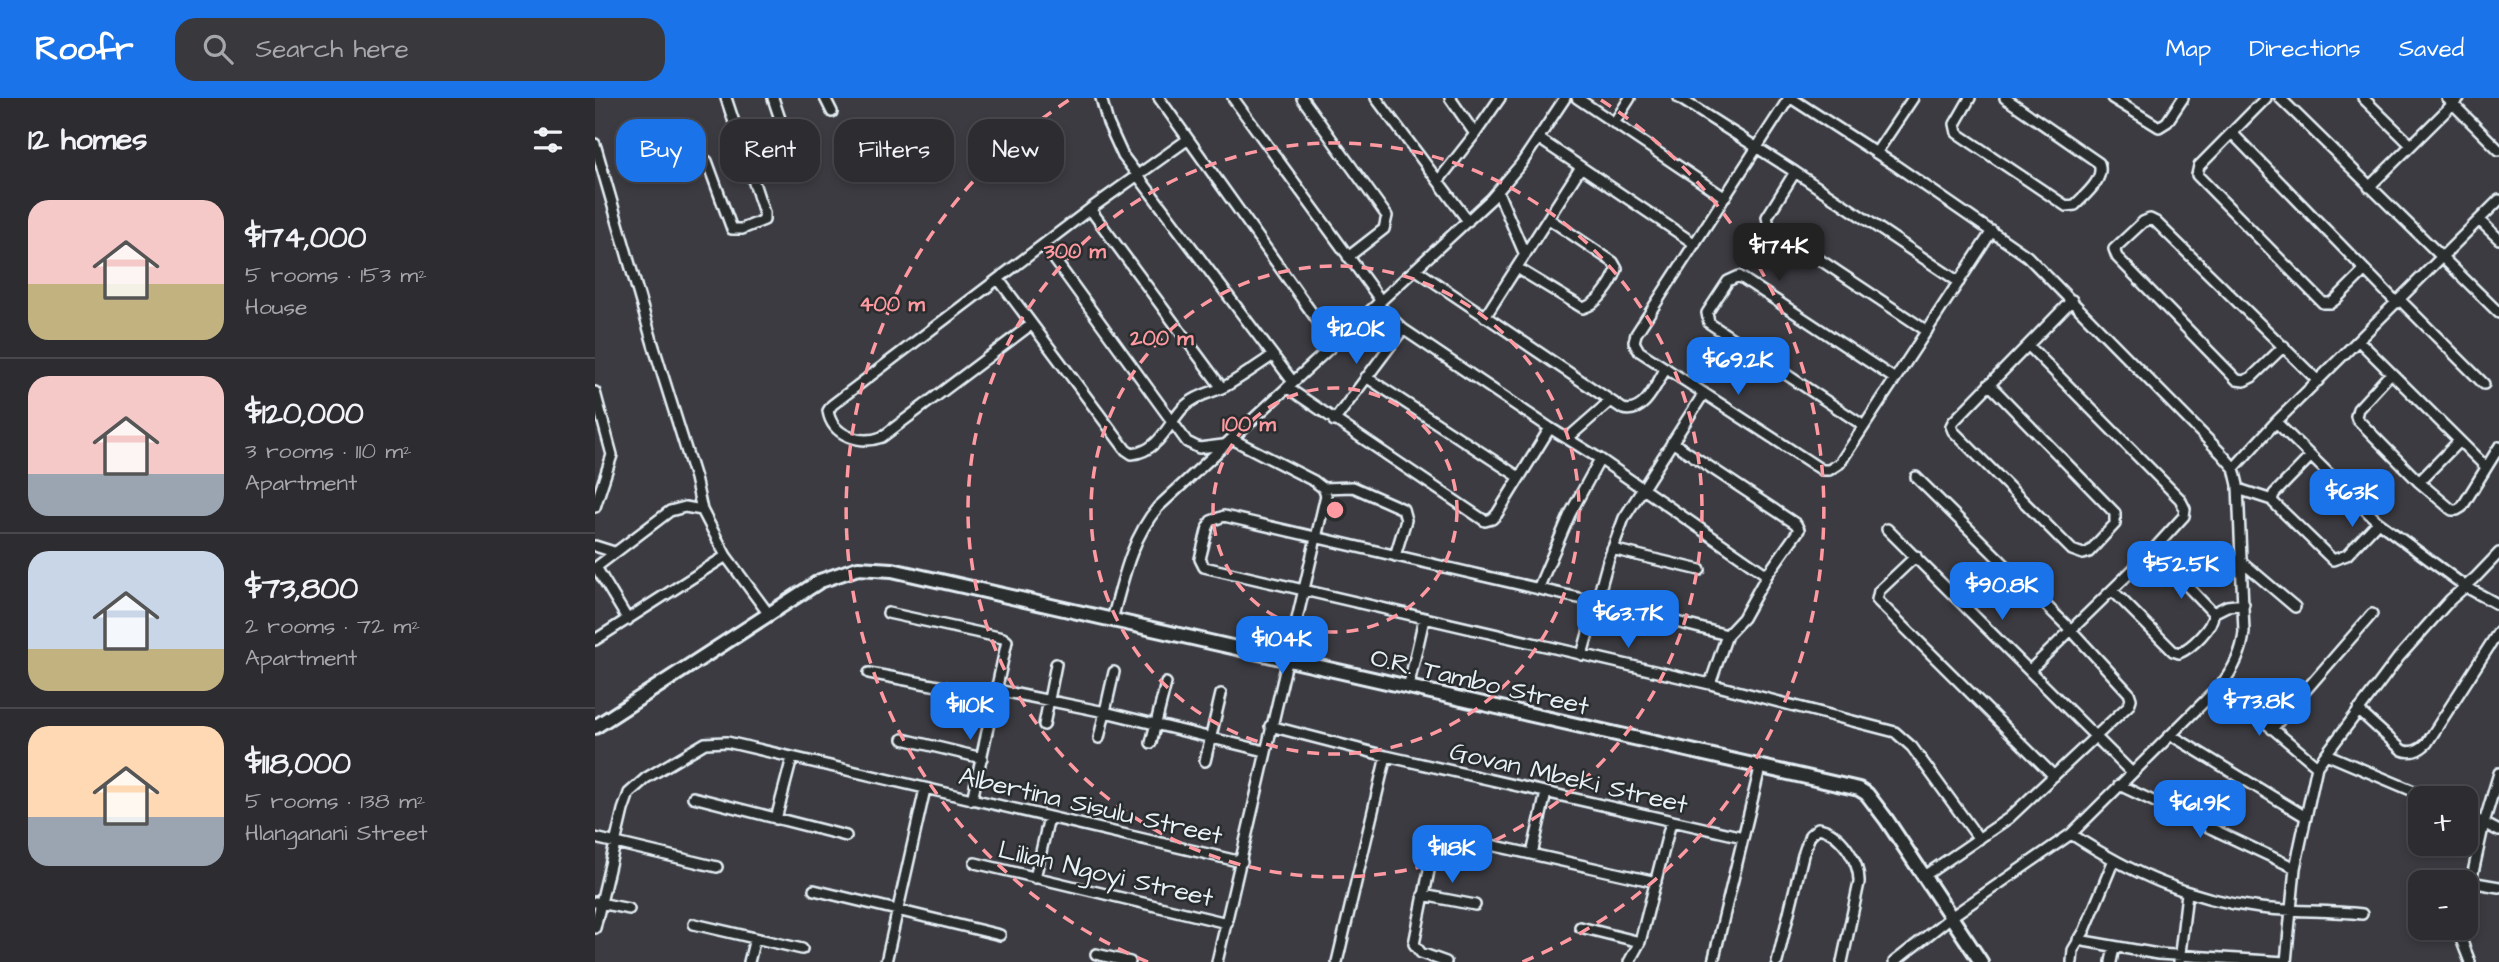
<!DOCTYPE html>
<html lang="en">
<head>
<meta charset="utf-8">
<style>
	:root { --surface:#2c2c31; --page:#38383d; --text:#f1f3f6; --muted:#a6a7ab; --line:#48484d; --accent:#1a73e8 }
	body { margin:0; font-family:"Architects Daughter",sans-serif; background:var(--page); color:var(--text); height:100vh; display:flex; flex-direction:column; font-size:26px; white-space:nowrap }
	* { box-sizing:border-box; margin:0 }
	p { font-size:23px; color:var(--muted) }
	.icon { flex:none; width:38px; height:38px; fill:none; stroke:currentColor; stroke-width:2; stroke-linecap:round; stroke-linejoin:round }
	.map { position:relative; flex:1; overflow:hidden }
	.details { display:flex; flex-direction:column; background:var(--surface); width:595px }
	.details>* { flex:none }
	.banner { position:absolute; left:21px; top:21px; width:665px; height:63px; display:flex; gap:14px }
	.tools { position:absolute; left:1813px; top:688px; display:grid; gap:14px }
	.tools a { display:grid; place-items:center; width:70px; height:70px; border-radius:14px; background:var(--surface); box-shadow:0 4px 10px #0003,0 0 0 2px var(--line); font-size:35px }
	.price { position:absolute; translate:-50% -60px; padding:0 16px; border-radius:14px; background:var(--accent); color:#fff; font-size:23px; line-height:46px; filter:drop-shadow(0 2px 4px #0008) }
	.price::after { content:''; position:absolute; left:50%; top:42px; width:21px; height:16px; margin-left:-10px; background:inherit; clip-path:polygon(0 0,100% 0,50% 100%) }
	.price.selected { background:#222; color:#fff }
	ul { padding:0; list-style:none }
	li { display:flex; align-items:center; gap:21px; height:175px; padding:0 28px }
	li+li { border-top:2px solid var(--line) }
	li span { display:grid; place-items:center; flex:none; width:196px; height:140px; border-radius:21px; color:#555 }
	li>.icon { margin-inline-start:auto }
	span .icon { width:84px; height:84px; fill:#fffc; stroke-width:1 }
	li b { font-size:30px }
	h2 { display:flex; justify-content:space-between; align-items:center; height:84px; padding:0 28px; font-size:30px }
	.tag { padding:0 24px; border-radius:21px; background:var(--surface); box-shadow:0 4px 10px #0003,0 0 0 2px var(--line); font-size:24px; line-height:63px }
	.tag.selected { background:var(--accent); color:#fff }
	header { display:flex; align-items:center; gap:42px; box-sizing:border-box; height:98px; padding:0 35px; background:var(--accent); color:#fff }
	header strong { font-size:33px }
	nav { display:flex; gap:38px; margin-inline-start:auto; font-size:24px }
	.search { width:490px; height:63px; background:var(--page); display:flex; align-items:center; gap:18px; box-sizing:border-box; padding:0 24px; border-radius:21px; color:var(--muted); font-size:26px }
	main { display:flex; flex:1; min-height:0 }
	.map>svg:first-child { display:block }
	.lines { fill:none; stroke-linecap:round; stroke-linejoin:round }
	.street-casing { stroke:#e8f1f8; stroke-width:14 }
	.secondary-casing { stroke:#e8f1f8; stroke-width:18 }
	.street { stroke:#2a2d2e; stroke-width:9 }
	.secondary { stroke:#2a2d2e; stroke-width:12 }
	.ring { fill:none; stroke:#ff9aa2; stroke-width:3.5; stroke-dasharray:12 9 }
	.labels { text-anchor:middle; stroke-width:5; stroke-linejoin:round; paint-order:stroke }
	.street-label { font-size:26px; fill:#e8f1f8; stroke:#2a2d2e }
	.centre { fill:#ff9aa2; stroke:#2a2d2e; stroke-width:3.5 }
	.ring-label { font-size:21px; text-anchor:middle; font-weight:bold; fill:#ff9aa2; stroke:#2a2d2e; stroke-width:5; stroke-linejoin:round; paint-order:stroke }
</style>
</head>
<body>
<header>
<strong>Roofr</strong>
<div class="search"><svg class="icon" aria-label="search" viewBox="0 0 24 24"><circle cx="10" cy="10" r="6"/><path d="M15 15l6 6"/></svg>Search here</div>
<nav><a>Map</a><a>Directions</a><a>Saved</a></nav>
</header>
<main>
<section class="details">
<h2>12 homes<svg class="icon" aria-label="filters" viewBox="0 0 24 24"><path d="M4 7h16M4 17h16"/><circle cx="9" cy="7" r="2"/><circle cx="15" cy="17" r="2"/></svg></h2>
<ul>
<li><span style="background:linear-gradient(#f6c9c9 60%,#c2b280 0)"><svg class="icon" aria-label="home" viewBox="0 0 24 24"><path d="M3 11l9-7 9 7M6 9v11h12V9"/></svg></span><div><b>$174,000</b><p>5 rooms · 153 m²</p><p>House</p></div></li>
<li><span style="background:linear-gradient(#f6c9c9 70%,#9aa5b1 0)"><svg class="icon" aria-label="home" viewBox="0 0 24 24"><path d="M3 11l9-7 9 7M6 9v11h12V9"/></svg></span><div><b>$120,000</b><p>3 rooms · 110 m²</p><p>Apartment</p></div></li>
<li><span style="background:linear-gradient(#c9d6e8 70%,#c2b280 0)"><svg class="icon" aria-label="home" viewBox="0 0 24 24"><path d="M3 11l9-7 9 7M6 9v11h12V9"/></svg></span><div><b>$73,800</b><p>2 rooms · 72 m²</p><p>Apartment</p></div></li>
<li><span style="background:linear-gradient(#ffd9b3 65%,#9aa5b1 0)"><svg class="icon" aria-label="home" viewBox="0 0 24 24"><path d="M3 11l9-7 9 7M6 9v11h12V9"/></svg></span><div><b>$118,000</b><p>5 rooms · 138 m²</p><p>Hlanganani Street</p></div></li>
</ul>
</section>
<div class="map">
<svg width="1904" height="864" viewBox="0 0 1904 864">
	<rect width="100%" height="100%" fill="#3b3b41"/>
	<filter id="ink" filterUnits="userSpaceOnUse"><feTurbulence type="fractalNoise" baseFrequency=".0143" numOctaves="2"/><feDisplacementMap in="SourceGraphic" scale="14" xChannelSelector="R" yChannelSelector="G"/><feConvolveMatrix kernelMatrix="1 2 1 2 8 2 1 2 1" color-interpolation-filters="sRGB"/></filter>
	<g filter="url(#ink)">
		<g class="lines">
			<defs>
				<path id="street" d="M178,0L191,39L205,63
					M230,0L237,14
					M506,0L513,25L528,58L698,284
					M564,0L739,246
					M638,0L786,203
					M707,0L792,118L789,131L753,159
					M781,0L873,123
					M855,0L880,36
					M982,0L1129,99
					M1084,0L1200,74L1364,184
					M1194,0L1041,236L1039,244L1044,253L1227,372H1234L1245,365L1397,133
					M1196,0L1300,67L1432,158L1626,355L1639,370L1643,387L1649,534C1647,555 1639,571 1626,587L1476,736L1356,819L1299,864
					M1375,0L1360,26L1362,35L1471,108L1480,107C1491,96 1510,81 1504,65L1410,0
					M1517,0L1564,29L1572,24L1588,0
					M1671,0L1604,68L1602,77L1728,205H1736L1740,202L1770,172
					M1685,0L1904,215
					M1768,0L1816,47
					M1852,0L1904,52
					M1019,25L1035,0
					M1637,35L1802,205
					M943,40L1100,146
					M0,46L58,246L100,380L107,412L131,458L173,515
					M1281,55L1318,0
					M112,63L137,131H147L169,122V115L131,0
					M1200,74L1172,119L1174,128L1332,233
					M844,82L880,36L905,0
					M1774,89L1864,0
					M903,94L930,157
					M495,111L627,290
					M1884,122L1904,141
					M449,147L592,344L604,350L628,347
					M922,170L988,210C1003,206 1017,186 1022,171L1018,164L954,121
					M820,171L1028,311C1050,317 1061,286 1071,270
					M404,182L531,352L537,356C564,353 573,326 588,310C600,297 617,295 631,288C647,279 662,268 677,258
					M1805,202L1889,286
					M782,206L808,231L955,330L1005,361L1172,477
					M890,219L986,69
					M437,226L287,339C266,347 237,338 233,313L237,307L495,111L592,42
					M1764,243L1891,369
					M1433,247L1585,401L1590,411L1589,418L1558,452L1435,572
					M1689,248L1657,279L1649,283L1642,282L1522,159L1519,151L1548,124L1555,121L1561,124L1723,283
					M1796,275L1763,311L1761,318L1762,321L1824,384L1857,412H1862L1867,409L1904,349
					M771,279L924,379
					M1394,286L1520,415V426L1494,454L1488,456L1477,452L1358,333L1356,328L1358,324L1477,202
					M693,290L890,423L897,421L902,416L955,330
					M0,294L17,357L0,409
					M739,323L808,231
					M1681,324L1783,424L1871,489L1904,507
					M1269,328L1114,225L1112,215L1133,183L1144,178L1300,281
					M973,340L1014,304
					M1077,344L1201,426L1204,432L1172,477L1148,520L1132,537L1115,586
					M1716,358L1679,396L1677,402L1679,405L1738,462L1752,457L1783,424
					M1639,370L1681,324L1904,102
					M1321,379L1476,532L1534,595L1536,601L1534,607L1414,720L1329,778
					M1824,384L1864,343
					M728,390L758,389L808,411L811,422L800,458
					M1643,391L1677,402
					M1292,431L1536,674
					M0,448L19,454
					M1017,451L1105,472
					M1321,458L1284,493L1282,502L1459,678
					M1647,464L1700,509
					M1,469L33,522
					M0,470L75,413L90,409L107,412
					M943,491L975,416L1005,361
					M1517,492L1578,553L1584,555C1596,550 1619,529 1618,515L1558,452
					M293,515L408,540L412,543L377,702
					M1618,515L1632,508L1649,506
					M517,522C528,482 536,441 563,409L896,101L926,66L970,0
					M1132,537L1031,511L629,418L616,423L613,429L605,461L609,469L1115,586L1300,634L1317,649L1384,741
					M0,542L131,458
					M987,557L1013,463L1029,420L1109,295
					M274,575L401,599
					M1626,587L1722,668
					M813,590L829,521
					M402,592L510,614L670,653
					M1763,612L1807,652C1816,656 1825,652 1832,645L1904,533
					M449,627L461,566
					M675,628L791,658L1148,739
					M1677,631L1777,516
					M1576,637L1711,719
					M504,640L519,574
					M308,641L387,660
					M556,645L571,585
					M1731,656L1835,700
					M610,663L626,596
					M1524,687L1700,770
					M98,699L251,738
					M1871,716L1904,733
					M181,721L197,660
					M1476,736C1536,775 1593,801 1665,810C1699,814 1733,812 1767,816
					M0,740L122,769
					M937,756L951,695
					M380,765L632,825
					M440,780L454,719
					M1875,784L1904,789
					M219,792L405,837
					M828,797L880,807
					M0,804L34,811
					M1871,806L1889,725L1904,675
					M99,826L207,851
					M985,829L1045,844
					M0,830L28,712L34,695L51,680L110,645L132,644L647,764
					M1866,830V841L1875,864
					M1483,842L1563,856L1690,864
					M501,856L535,864
					M154,864L160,840
					M291,864L330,691
					M622,864L731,397L728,390L719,383L637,341
					M742,864L791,658
					M851,864L826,855L819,846L839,748L848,739H860L1061,784
					M1034,864L1045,844L1076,724
					M1118,864L1165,670
					M1182,864L1208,757L1215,737L1223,730C1245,733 1265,764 1264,785L1247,864
					M1477,864L1478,852L1490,832L1518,764
					M1516,864L1519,849
					M1584,864L1592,795
					M1691,864L1700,770L1722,668L1804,559L1855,502L1880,480L1904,455"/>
				<path id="secondary" d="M0,629L225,483L263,470L297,472L1264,691L1272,696L1291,721L1386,864"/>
			</defs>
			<use href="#street" class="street-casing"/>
			<use href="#secondary" class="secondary-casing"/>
			<use href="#street" class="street"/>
			<use href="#secondary" class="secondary"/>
		</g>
	</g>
	<g class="ring">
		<circle cx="740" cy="412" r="122"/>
		<circle cx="740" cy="412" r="244"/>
		<circle cx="740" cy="412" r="367"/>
		<path d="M553 864A489 489 0 0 1 474 2M1006 2A489 489 0 0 1 927 864"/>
	</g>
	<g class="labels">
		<g class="street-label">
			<text transform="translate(885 583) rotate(13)" y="9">O.R. Tambo Street</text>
			<text transform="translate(974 679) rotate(13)" y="9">Govan Mbeki Street</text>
			<text transform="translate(496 707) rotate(13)" y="9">Albertina Sisulu Street</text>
			<text transform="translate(511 775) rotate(13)" y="9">Lilian Ngoyi Street</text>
		</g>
	</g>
	<circle cx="740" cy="412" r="10" class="centre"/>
	<g class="ring-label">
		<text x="480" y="160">300 m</text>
		<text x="297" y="213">400 m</text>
		<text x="567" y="247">200 m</text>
		<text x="654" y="333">100 m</text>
	</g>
</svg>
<div class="tools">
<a>+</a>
<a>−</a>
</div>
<b class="price selected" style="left:1184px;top:185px">$174K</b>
<b class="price" style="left:761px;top:268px">$120K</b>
<b class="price" style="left:1143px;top:299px">$69.2K</b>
<b class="price" style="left:1757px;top:431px">$63K</b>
<b class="price" style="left:1586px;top:503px">$52.5K</b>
<b class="price" style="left:1407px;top:524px">$90.8K</b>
<b class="price" style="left:1033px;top:552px">$63.7K</b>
<b class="price" style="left:687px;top:578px">$104K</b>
<b class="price" style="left:1664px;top:640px">$73.8K</b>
<b class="price" style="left:375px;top:644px">$110K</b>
<b class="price" style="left:1605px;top:742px">$61.9K</b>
<b class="price" style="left:857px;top:787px">$118K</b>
<div class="banner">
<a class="tag selected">Buy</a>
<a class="tag">Rent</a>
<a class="tag">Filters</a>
<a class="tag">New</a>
</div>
</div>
</main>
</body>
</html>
